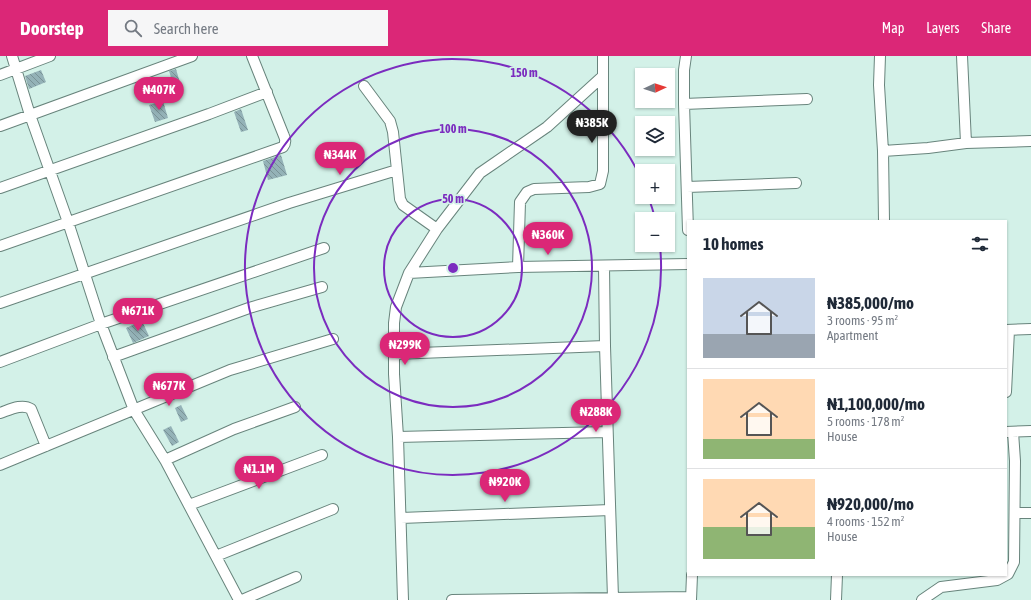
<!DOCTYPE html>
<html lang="en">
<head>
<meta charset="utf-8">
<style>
	:root { --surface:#fff; --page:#f6f6f7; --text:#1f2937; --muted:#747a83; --line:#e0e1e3; --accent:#db2777 }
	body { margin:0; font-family:"Asap Condensed",sans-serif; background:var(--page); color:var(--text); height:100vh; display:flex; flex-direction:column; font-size:15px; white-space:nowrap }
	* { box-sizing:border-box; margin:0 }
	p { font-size:13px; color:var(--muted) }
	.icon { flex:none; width:22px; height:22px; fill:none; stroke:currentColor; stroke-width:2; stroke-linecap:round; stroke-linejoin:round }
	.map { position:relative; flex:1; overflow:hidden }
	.side { position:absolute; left:687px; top:164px; width:320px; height:356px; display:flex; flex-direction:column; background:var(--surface); border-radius:0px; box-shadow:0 1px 3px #0004 }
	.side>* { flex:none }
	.needle { width:26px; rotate:86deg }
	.controls { position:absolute; left:635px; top:12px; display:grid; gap:8px }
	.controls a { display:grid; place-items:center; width:40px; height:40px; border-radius:0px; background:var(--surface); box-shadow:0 1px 3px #0004; font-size:20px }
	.price { position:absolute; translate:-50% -34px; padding:0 9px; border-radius:14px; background:var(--accent); color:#fff; font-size:13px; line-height:26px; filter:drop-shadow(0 1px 2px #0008) }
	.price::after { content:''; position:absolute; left:50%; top:24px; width:12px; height:9px; margin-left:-6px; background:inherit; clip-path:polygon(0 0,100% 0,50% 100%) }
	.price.on { background:#222; color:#fff }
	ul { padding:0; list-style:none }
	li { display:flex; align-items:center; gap:12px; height:100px; padding:0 16px }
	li+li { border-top:1px solid var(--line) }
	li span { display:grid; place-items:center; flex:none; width:112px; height:80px; border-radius:0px; color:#555 }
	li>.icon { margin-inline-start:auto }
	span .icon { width:48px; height:48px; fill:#fffc; stroke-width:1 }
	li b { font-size:17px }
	h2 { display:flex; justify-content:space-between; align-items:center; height:48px; padding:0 16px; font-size:17px }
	header { display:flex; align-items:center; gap:24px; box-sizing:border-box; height:56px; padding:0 20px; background:var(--accent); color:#fff }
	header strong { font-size:19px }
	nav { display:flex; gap:22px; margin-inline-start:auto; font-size:14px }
	.search { width:280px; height:36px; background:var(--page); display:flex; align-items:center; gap:10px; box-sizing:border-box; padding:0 14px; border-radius:0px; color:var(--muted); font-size:15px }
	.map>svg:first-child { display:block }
	.building { fill:url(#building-back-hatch) }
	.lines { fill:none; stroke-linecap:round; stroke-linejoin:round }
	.minor-casing { stroke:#68847c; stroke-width:12 }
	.minor { stroke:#fff; stroke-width:10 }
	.ring { fill:none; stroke:#7b2cbf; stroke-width:2 }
	.centre { fill:#7b2cbf; stroke:#d3f1e8; stroke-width:2 }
	.ring-label { font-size:12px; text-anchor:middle; font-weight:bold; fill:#7b2cbf; stroke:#d3f1e8; stroke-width:3.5; stroke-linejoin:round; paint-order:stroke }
</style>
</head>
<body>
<header>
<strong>Doorstep</strong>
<div class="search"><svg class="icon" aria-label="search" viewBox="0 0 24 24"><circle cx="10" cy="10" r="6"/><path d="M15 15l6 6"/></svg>Search here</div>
<nav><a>Map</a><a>Layers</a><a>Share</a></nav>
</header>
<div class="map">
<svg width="1031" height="544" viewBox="0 0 1031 544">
	<defs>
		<pattern id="building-back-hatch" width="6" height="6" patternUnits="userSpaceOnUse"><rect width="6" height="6" fill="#94b2b7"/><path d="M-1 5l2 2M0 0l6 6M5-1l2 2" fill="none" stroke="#799296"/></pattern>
	</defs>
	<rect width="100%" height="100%" fill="#d3f1e8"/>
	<path class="building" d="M176,13L183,37L177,40L169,15Z
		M41,14L46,26L29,33L25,20Z
		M163,45L168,62L155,66L149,49Z
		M241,53L248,74L241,76L234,56Z
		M281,99L287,119L268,124L263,105Z
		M142,265L149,280L133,287L126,272Z
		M181,349L188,363L181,366L175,352Z
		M171,370L179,386L172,390L163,374Z"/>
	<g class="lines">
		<defs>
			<path id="minor" d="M12,0L30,59L68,166L101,268L134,354L165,404L239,544
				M686,0L684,14V48L688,174
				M880,0L879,29L883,95L884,165
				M962,0L966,87
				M0,19L50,0
				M364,30L390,65L393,76L400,143L403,149L437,173
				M684,48L807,43
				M0,70L192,0
				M883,95L928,92L966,87L1031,85
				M687,131L796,127
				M0,132L209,58L267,36
				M0,190L283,91C286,87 286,84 284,80L252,0
				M604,210L605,290L613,542
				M518,211L520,146L527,136L534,133L589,131L600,128L603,115V0
				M409,217L518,211L688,208
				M0,247L289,147L397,114
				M1006,274L1031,273
				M394,298L605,290
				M113,301L249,252L322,231
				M0,306L101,268L324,192
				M1006,336L1009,274
				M0,357C9,354 22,347 31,353L46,390
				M1006,376L1031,375
				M398,381L607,376
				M165,404L234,373L295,351
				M0,409L230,314L333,283
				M189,449L322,399
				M1015,457H1031
				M401,462L610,454
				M216,500L333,453
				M242,544L296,521
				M403,544L398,381L394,318V267L396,251L409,217L437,173L480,117L547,71L603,20
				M452,544L691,541
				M691,544L692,519
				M836,544L837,519
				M922,544L941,531L997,524L1008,518L1014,506L1015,405L1013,376"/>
		</defs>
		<use href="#minor" class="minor-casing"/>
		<use href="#minor" class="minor"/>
	</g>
	<g class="ring">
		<circle cx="453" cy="212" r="69"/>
		<circle cx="453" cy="212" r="139"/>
		<path d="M649 143A208 208 0 0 1 655 162M660 190A208 208 0 1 1 642 124"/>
	</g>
	<circle cx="453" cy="212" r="6" class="centre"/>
	<g class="ring-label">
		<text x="524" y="21">150 m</text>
		<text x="453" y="77">100 m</text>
		<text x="453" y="147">50 m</text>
	</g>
</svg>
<div class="controls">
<a><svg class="needle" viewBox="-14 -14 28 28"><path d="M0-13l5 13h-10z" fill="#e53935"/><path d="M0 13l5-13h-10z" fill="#747a83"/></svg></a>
<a><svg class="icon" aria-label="layers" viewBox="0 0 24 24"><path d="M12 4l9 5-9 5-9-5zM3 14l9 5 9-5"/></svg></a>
<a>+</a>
<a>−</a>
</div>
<b class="price" style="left:159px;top:55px">₦407K</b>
<b class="price on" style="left:592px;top:88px">₦385K</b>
<b class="price" style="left:340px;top:120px">₦344K</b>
<b class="price" style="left:548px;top:200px">₦360K</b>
<b class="price" style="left:138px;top:276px">₦671K</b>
<b class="price" style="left:405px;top:310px">₦299K</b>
<b class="price" style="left:169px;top:351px">₦677K</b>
<b class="price" style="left:596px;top:377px">₦288K</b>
<b class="price" style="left:259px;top:434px">₦1.1M</b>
<b class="price" style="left:505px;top:447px">₦920K</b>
<section class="side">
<h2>10 homes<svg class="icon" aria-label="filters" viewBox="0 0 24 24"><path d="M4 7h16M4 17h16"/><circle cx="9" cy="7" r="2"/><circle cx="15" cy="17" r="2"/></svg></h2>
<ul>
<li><span style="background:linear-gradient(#c9d6e8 70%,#9aa5b1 0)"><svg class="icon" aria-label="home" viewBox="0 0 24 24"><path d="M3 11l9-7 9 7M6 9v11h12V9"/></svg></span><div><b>₦385,000/mo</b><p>3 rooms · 95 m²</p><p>Apartment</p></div></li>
<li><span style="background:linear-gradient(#ffd9b3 75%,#8fb573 0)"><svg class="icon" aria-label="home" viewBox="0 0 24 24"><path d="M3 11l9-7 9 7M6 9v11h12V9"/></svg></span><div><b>₦1,100,000/mo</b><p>5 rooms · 178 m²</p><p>House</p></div></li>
<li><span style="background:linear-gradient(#ffd9b3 60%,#8fb573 0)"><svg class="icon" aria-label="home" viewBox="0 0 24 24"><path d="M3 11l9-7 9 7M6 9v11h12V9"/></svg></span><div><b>₦920,000/mo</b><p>4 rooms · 152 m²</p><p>House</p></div></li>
</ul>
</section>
</div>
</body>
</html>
